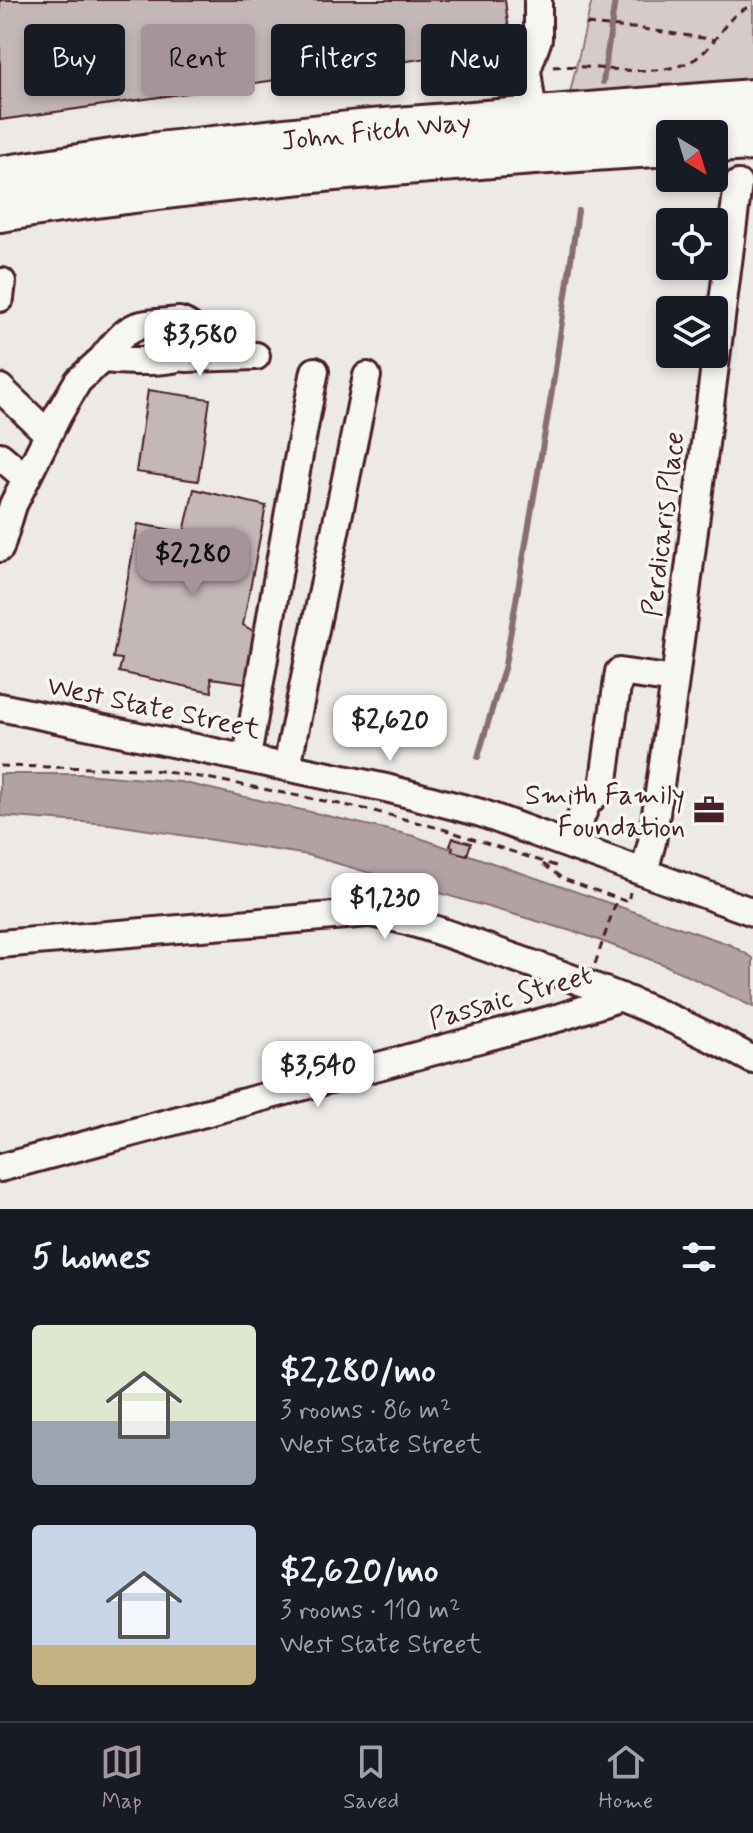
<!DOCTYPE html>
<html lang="en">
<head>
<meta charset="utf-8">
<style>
	:root { --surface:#171b24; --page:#242831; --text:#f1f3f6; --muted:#9ea1a6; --line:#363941; --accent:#a6949b }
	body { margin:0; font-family:Mynerve,sans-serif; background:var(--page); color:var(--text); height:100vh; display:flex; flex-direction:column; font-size:30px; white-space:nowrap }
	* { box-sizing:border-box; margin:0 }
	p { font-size:26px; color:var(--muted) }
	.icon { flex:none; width:44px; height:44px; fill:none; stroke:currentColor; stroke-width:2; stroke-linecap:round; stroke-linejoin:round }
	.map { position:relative; height:1209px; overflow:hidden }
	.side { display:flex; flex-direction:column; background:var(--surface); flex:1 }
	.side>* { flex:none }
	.hud { position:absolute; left:24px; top:24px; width:706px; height:72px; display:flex; gap:16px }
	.needle { width:52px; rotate:142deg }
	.fabs { position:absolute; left:656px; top:120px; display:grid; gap:16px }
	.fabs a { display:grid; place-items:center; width:72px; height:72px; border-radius:8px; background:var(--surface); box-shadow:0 4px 12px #0003; font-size:40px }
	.price { position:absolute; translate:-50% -68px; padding:0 18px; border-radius:16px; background:#fff; color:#222; font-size:26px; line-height:52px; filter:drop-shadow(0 2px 4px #0008) }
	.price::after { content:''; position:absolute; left:50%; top:48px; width:24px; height:18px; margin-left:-12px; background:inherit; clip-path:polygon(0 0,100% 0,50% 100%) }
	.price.current { background:var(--accent); color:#111 }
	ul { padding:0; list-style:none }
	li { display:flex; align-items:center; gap:24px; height:200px; padding:0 32px }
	li span { display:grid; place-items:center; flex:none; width:224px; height:160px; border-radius:8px; color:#555 }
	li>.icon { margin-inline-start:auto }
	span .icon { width:96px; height:96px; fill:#fffc; stroke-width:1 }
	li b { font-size:34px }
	h2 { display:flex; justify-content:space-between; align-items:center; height:96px; padding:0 32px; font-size:34px }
	.tag { padding:0 28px; border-radius:8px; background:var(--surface); box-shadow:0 4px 12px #0003; font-size:28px; line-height:72px }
	.tag.current { background:var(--accent); color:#111 }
	.tab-bar { display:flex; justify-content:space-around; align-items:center; height:112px; border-top:2px solid var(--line); background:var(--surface); font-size:22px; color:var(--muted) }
	.tab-bar a { display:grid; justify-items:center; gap:4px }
	.tab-bar .current { color:var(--accent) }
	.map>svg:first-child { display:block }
	.green { fill:#d4cbca; stroke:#8f757a; stroke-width:2 }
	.water { fill:#b1a2a3; stroke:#886e73; stroke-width:2 }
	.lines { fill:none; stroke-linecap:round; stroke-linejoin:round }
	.stream { stroke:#886e73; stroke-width:6 }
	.building { fill:#c4b7b7; stroke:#4a1f2b; stroke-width:2 }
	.minor-casing { stroke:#4a1f2b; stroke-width:32 }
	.highway-casing { stroke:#4a1f2b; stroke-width:46 }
	.path { stroke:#4a1f2b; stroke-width:3; stroke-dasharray:8 6; stroke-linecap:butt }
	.minor { stroke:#f6f6f2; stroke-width:26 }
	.highway { stroke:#f6f6f2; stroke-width:40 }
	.labels { text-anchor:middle; stroke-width:7; stroke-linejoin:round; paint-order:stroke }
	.street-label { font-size:28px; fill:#4a1f2b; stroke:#f6f6f2 }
	.poi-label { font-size:28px; fill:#4a1f2b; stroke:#f6f6f2; text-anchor:end }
</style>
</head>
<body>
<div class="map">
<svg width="753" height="1209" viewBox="0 0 753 1209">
	<rect width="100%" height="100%" fill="#ece9e6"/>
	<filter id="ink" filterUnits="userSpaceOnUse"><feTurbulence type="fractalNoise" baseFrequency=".0125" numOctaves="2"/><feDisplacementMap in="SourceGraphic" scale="16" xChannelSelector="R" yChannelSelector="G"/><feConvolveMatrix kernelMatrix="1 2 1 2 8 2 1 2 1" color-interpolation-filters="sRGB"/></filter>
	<g filter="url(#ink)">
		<path class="green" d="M592,0H753V100L565,114Z"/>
		<path class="water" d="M0,774H83L181,782L414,836L731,945L753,958V1007L665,965L585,935L308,855L110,824L0,816Z"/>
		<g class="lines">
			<path class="stream" d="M603,82L615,0
				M478,757L505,665L552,391L578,211"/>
		</g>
		<path class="building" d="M0,0H505L511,46L0,120Z
			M148,390L210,399L198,481L136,472Z
			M194,489L266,506L243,625L260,635L253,684L211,678L212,692L119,672L122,659L113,658L138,524L184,532Z
			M453,838L471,843L467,855L452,851L453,847L450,846Z"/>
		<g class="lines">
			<defs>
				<path id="minor" d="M533,116L527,70L538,39V0
					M0,298L2,282
					M179,321C195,325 198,337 196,351C174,365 127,361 102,359C131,322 133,325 179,321Z
					M186,358L256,356
					M0,388L48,434
					M0,456L26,478
					M0,548L13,505L58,415L78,381L102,359
					M0,707L386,788L481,813L753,912
					M247,757C270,628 289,499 315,371
					M287,766L367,376
					M569,845L587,803L603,787L619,672L675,680
					M644,872L652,842L675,680L738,184
					M0,944L369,913C414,920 456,937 498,952C585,982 673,1015 753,1060
					M0,1168L561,1017L621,997"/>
				<path id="highway" d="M714,142L753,140
					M0,177L158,153L359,131L753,100
					M0,211C222,176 446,159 670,145"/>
			</defs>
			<use href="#minor" class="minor-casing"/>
			<use href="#highway" class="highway-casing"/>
			<path class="path" d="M586,24L643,29L716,40
				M553,67C598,63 654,82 695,59C718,45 725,12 753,6
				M0,766L146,769L207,778L370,810L446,830L556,866
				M543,864L563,879L628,902L630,892
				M595,964L617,899"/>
			<use href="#minor" class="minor"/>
			<use href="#highway" class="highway"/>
		</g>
	</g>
	<defs>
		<symbol id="office-bare" viewBox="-9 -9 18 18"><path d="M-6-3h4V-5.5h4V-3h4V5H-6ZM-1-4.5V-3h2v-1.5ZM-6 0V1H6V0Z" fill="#4a1f2b" stroke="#f6f6f2" stroke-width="2.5" paint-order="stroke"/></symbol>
	</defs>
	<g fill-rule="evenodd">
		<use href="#office-bare" x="687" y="788" width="44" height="44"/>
	</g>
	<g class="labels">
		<g class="street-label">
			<text transform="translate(376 130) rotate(-6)" y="10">John Fitch Way</text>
			<text transform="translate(662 524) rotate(-83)" y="10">Perdicaris Place</text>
			<text transform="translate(154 706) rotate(12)" y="10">West State Street</text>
			<text transform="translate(510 996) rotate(-16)" y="10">Passaic Street</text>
		</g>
		<g class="poi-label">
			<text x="685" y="804">Smith Family<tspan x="685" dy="32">Foundation</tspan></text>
		</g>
	</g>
</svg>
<div class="fabs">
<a><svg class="needle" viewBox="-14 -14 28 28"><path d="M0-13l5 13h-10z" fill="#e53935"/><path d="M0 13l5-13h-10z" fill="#9ea1a6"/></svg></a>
<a><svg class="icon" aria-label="locate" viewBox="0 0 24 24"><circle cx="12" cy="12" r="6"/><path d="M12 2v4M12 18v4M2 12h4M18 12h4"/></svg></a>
<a><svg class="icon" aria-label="layers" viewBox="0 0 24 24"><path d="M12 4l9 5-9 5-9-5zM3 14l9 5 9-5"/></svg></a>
</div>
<b class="price" style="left:200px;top:378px">$3,580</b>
<b class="price current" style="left:193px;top:597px">$2,280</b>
<b class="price" style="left:390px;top:763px">$2,620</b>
<b class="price" style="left:385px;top:941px">$1,230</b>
<b class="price" style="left:318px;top:1109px">$3,540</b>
<div class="hud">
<a class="tag">Buy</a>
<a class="tag current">Rent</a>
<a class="tag">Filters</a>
<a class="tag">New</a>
</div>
</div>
<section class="side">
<h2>5 homes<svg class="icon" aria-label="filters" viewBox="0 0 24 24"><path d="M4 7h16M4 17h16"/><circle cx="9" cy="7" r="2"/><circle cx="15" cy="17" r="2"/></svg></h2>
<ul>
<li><span style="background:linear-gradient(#dfe7d0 60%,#9aa5b1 0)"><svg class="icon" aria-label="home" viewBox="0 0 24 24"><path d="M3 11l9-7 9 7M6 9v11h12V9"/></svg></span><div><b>$2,280/mo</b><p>3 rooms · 86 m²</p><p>West State Street</p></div></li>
<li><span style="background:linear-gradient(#c9d6e8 75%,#c2b280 0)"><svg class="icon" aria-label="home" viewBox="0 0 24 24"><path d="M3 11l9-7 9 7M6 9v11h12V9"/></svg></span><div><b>$2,620/mo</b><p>3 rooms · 110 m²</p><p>West State Street</p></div></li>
</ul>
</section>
<nav class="tab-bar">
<a class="current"><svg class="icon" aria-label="map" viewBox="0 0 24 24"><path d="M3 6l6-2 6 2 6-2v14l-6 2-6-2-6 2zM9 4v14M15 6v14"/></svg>Map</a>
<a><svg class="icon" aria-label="saved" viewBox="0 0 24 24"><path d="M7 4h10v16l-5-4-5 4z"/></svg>Saved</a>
<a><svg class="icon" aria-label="home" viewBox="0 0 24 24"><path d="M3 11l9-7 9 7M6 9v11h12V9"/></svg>Home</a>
</nav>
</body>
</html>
